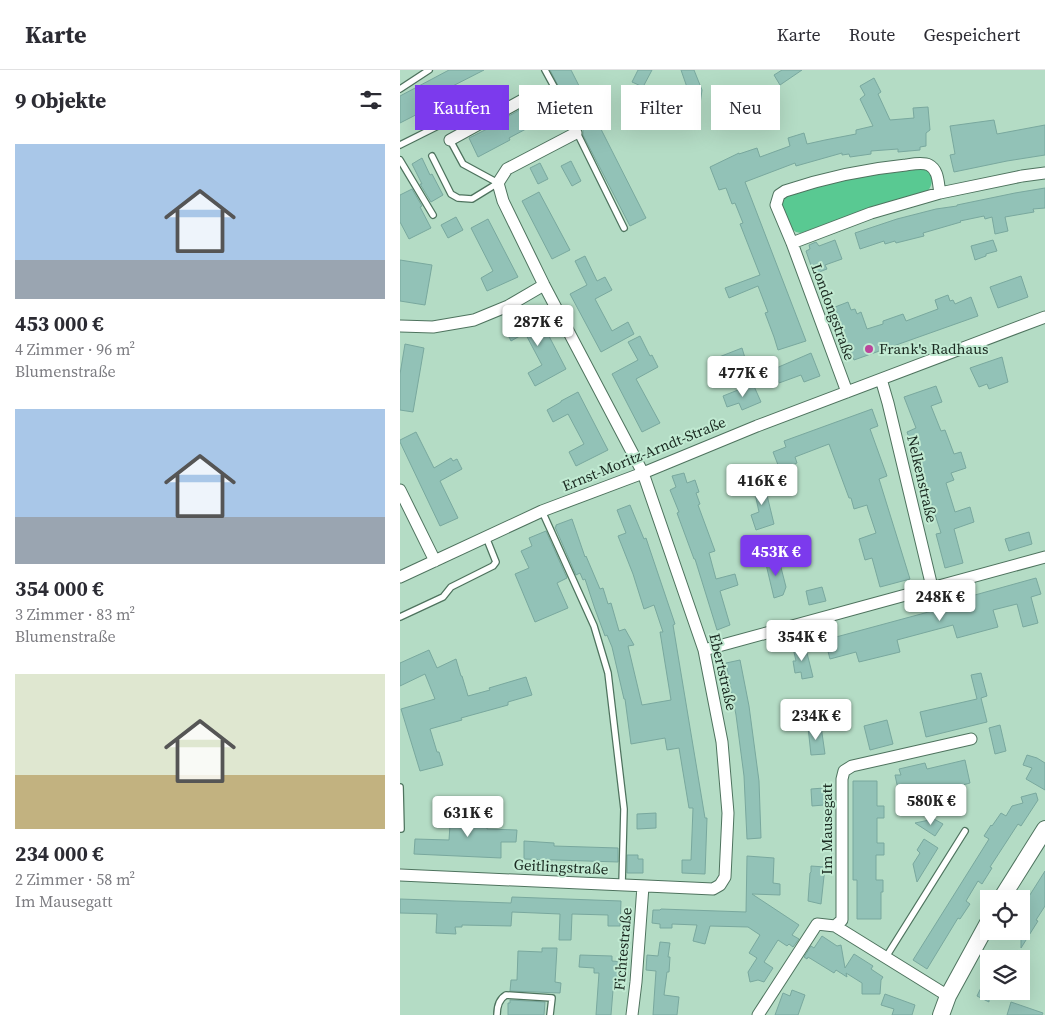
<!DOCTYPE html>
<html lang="de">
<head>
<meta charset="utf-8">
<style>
	:root { --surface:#fff; --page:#f7f7f7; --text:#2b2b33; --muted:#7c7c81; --line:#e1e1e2; --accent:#7c3aed }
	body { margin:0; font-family:"Source Serif 4",serif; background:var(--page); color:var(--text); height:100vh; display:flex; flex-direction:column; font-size:19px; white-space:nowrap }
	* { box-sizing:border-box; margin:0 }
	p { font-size:16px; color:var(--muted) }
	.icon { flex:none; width:28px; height:28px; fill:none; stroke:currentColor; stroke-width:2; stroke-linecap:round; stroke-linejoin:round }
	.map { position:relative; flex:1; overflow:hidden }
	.sheet { display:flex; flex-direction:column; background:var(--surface); width:400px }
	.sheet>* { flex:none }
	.guide { position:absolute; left:15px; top:15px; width:475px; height:45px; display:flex; gap:10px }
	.tools { position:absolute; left:580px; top:820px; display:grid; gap:10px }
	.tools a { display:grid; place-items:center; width:50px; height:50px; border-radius:0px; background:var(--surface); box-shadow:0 5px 20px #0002; font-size:25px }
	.price { position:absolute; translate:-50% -42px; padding:0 11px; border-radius:5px; background:#fff; color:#222; font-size:16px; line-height:32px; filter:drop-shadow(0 1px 2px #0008) }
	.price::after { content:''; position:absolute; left:50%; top:30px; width:15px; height:11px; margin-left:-8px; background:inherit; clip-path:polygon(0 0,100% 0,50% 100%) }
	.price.current { background:var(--accent); color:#fff }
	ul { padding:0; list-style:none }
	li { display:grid; align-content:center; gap:10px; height:265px; padding:0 15px }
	li span { display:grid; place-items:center; height:155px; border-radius:0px; color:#555 }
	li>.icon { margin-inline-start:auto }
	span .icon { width:90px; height:90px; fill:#fffc; stroke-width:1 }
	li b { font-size:21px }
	h2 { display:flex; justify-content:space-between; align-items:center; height:60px; padding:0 15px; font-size:21px }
	.pill { padding:0 18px; border-radius:0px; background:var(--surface); box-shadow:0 5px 20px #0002; font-size:18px; line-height:45px }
	.pill.current { background:var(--accent); color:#fff }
	header { display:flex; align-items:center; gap:30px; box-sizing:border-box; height:70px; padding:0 25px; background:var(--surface); border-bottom:1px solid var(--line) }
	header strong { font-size:24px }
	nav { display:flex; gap:28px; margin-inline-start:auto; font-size:18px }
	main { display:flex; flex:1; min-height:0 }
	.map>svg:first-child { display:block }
	.green { fill:#59c992 }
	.building { fill:#92c2b7; stroke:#79a89e }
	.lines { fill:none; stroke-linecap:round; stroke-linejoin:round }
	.lane-casing { stroke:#4e735e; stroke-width:8 }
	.street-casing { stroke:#4e735e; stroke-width:13 }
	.secondary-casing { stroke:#4e735e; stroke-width:18 }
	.lane { stroke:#fff; stroke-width:5.5 }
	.street { stroke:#fff; stroke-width:11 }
	.secondary { stroke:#fff; stroke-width:16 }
	.poi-dot { fill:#bb459c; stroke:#c1ead2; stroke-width:2 }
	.labels { text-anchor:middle; stroke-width:4; stroke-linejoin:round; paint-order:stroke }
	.street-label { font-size:15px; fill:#1a2920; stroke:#c1ead2 }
	.poi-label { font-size:15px; fill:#1a2920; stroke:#c1ead2; text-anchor:start }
</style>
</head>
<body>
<header>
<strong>Karte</strong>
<nav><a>Karte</a><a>Route</a><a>Gespeichert</a></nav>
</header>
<main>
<section class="sheet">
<h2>9 Objekte<svg class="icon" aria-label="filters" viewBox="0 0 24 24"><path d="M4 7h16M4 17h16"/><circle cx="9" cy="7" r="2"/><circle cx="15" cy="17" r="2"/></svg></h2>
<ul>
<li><span style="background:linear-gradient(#a9c7e8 75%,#9aa5b1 0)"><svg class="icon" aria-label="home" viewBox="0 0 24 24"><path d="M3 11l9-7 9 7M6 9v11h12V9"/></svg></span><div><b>453 000 €</b><p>4 Zimmer · 96 m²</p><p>Blumenstraße</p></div></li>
<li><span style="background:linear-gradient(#a9c7e8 70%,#9aa5b1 0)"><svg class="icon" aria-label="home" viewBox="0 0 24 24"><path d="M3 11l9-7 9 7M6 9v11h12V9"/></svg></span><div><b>354 000 €</b><p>3 Zimmer · 83 m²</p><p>Blumenstraße</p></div></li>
<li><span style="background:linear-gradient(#dfe7d0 65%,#c2b280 0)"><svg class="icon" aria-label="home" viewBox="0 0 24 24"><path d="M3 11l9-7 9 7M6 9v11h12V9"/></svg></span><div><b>234 000 €</b><p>2 Zimmer · 58 m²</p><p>Im Mausegatt</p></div></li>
</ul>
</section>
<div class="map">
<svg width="645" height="945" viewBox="0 0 645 945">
	<rect width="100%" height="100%" fill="#b4dcc5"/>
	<path class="green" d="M522,99C534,101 534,113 528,121L443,148L401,163L396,162L392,159L382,136L383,130L388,124L460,107Z"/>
	<path class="building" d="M49,0H84L41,22L45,30L0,53V26Z
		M150,0H171L246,148L230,156L183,65V60L179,56Z
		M238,0H252L243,17L232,12Z
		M281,0H294L302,20L299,42L287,41L289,23Z
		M382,0H402L380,15L374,5Z
		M474,8L481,22L478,24L490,50L514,48L513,38L528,37L530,60L526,63V76L520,77V80L498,82V79L471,81V84L450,87L449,84L442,85V83L396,96L395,93L345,112L406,271L378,280L374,267L365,243L368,242L358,216L329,228L325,218L360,205L340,154L343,153L335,133L332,134L326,118L319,120L310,97L339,83V84L357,78L360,87L390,76L388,68L404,63L407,74L425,70L456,64V60L473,56L460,29L465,25L460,16Z
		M132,33L141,51L109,68L110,70L78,87L69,68L101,52L100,51Z
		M252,35L287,41L285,53L250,48Z
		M594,50L597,64L645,55V85L607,91L554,102L550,85L555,84L550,56Z
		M22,88L30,105L32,104L43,125L31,132L20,114H22L12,94Z
		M171,91L181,111L172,116L161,96Z
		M140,93L148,109L138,114L130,98Z
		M645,118V138L633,139L634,142L605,147L608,161L595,164L592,147L585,149L584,146L560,151L561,152L523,163L524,166L496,173L495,171L485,174L484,171L460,179L455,163L497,149L536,139L557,136V135L615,123Z
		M12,119L22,136L20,137L31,158L9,169L0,152V125Z
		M139,122L170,180L152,189L122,131Z
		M56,147L63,160L48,168L41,155Z
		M88,149L118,207L87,221L81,208L93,201L71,158Z
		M435,170L442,189L425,195L427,199L414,204L406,181L410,179L409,175L416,172L419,176Z
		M593,170L597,181L586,184V186L575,190L571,176Z
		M185,186L197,211L205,207L212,220L195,229L212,261L228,252L234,264L201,282L170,224L187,215L175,191Z
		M0,190L32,195L25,235L0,231Z
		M621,206L628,227L598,238L590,217Z
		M548,225L550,231L553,230L555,234L571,227L578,246L454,290L435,237L448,232L451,240L455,239L457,244L461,242L467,259L483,254V251L503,244L506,251L538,239L535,230Z
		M136,241L166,299L135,316L128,303L142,295L125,263L111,271L104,257Z
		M240,266L250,286L252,285L258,297L236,309L260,353L242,362L212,304L238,290L228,272Z
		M5,274L24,278L13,342L0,340V304Z
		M342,278L345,288L322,297L319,287Z
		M411,283L420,306L404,312L401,305L379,313L374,299Z
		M602,287L608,312L589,319L587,314L579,317L570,298Z
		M353,314L361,332L342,340L339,333L327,337L323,326Z
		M536,316L542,332L531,336L541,361L545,360L554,384L561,382L566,398L551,403L554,410L546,413L555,442L570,437L574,452L554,459L563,493L545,498L536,464L541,463L524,410L520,394H519L507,362L516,358L504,327Z
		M178,322L208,380L176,396L169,382L184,374L168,344L153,352L147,340L161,332V331Z
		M472,339L478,356L470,359L487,406L479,409L510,509L480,517L472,488L465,490L459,469L476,463L468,439L467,435L454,439L451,428H449L429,374L395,387L397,393L380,400L373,382L386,377L384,371Z
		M16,362L34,398L51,388L53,391L57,389L62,399L40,411L58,448L40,456L0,372V370Z
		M284,403L287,413L295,410L299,422L296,423L300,434L298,435L315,481L309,483L316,509L335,504L338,515L320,521L330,555L317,560L295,489H294L277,443L279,442L270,420L276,417L272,406Z
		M363,407L367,421H366L374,454L356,460L351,445L359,442L352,410Z
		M230,435L244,469L246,468L250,480L275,554L273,555L305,748H307L305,804L282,803V790H291L293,738H289L279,678L267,680L265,668L231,674L225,629H224L212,577L207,565L205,566L195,539L185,509L183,510L180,503L176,505L155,457H156V455L172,449L185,487L186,486L200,519L203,518L208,534L211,533L219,561L225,559L234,575L228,576L242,635L271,630L260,562H263L254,535L244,539L233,504L218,466L226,463L217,440Z
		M146,461L167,508L157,513L168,538L135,552L115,504L129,498L121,481L132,476L129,468Z
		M629,462L632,474L609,481L605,469Z
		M378,486L386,517L383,525L374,528L365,490Z
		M636,508L641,524L631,527L638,553L623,557L617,534L593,540L598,557L557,568L553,555L497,570L500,582L459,592L456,582L430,589L425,570L558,534L557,530Z
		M422,517L426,531L409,535L406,521Z
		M405,575L413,607L402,609L401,602L395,603L393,591H396L393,578Z
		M29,580L37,598L56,589L61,606H62L68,626L90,620L89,618L126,607L132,625L108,632V635L61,648L62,650L30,659L37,682H39L43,695L20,701L1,639L35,629L25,604L0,616V593Z
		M340,590L349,636L359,711L361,768L347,769L344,706L336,645L326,593Z
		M581,603L587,626L581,628L587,652L526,667L520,642L577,629L571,605Z
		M487,650L493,674L470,680L464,656Z
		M600,655L606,681L595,684L589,658Z
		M421,656L425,684L411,685L408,657Z
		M627,685L637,688L645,693V720L626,709L632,698L623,695Z
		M565,690L570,713L544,720L545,724L534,727L531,717L499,724L495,705H501L499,699L525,693L527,699Z
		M453,711H477V736H484V748H477V773H484V785H476V810H483V822H481V849H457V810H453Z
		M424,718V735L412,736L411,719Z
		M636,723L638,730L621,756L618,754L590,797L592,798L582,814L578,811L566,831L570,834L560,849L558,848L527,899L513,890L589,769L584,766L591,755L592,756L601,743L606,746L612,736L623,733L621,727Z
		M57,739L88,740L87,759L117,760L116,772H101V788L14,784L15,769L49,770L50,755L56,756Z
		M256,743V758L237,759V744Z
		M534,749L543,754L535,766L515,753Z
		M524,769L538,778L517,812L513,794L520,783L517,780Z
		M124,771L154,773V776L218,778V792L124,789Z
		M227,785H238V789H243V803H227Z
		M347,786L374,788L373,813L380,814V825L352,824L399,855L392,865L399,869L393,877L389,874L387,876L378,870L364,892L373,898L364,912L358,910L350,912L348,902L357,888L349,883L360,865L348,857L310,856L305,874L293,871L297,855L272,854V858H260V854L252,853L253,840H260L261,839L346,842Z
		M411,796L425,797L421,834L408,831L410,803L411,802Z
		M645,801V836L636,850L638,851L621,878V839Z
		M112,827L221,831L220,856H208V845L172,844L171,870H159L160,844L112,842L111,856L62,855V857H55L56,864L36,863L37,844L0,843V829L111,833Z
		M422,866L437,876L441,875L445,898L454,884L473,896L471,899L483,907L481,910L480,924H462V913L446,903L447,907L436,900L434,903L408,887L407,889L404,887L411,876L414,878Z
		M260,872L270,873L268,887H270L269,902H267L264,925L279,927L277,945H253L256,901L246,900L247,885L258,886Z
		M142,878H157L155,912L161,913L160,923L110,921L111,910H117L118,881L142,882Z
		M180,885L212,886V891L224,892L222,908H214L211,945H196L199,903H194V898L179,897Z
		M589,901V932L577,926Z
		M392,920L405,925L398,945H375L383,923L390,926Z
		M485,924L515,935L512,945H492L494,939L481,935Z
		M110,930L145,932L144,945H108V933H110Z
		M611,932L643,943L642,945H607Z"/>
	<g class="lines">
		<defs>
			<path id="lane" d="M145,0L157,22L224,158
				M0,19L29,0
				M0,75L42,54L61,41
				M32,86L51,124L58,128L72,129L98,113L63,94L50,70
				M0,90L33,145
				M142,441L194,556L208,603L224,739L222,815
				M0,547L43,527L51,517L93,496L96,492L86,467
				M0,717L1,759
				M486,887L565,761
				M97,945C97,937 99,929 106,925L152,928L150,945"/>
			<path id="street" d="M50,70L128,27
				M392,173L376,135L379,125L385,121C424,108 465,99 506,95C513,94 523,92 529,95C539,100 538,114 540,123
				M0,256L33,257L74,250L108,236L144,215
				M481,309L488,333L532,517
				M447,322L392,173L471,143L540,123L622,106L645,103
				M0,420L35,491
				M0,507L142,441L243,403L357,356L645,247
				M304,580C418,550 531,517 645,487
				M0,805L313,819L320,815L325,807L328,743L322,672L304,580L243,403L144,215L103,131L98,113L107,99L176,63
				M435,856L442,850V709L444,701L452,696L571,669
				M232,945L236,912L243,816
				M358,945L417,854L435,856L548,926"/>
			<path id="secondary" d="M601,829L645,759
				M541,945L548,926L589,851"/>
		</defs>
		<use href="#lane" class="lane-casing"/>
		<use href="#street" class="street-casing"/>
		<use href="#secondary" class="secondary-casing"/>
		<use href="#lane" class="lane"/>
		<use href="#street" class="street"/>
		<use href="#secondary" class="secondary"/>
	</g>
	<circle class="poi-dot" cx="469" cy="279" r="5"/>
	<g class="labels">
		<g class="street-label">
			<text transform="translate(433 242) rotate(70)" y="5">Londongstraße</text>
			<text transform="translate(244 384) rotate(-22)" y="5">Ernst-Moritz-Arndt-Straße</text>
			<text transform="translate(522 409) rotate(77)" y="5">Nelkenstraße</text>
			<text transform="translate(323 602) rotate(77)" y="5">Ebertstraße</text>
			<text transform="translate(427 759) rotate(-90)" y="5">Im Mausegatt</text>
			<text transform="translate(161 797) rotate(3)" y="5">Geitlingstraße</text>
			<text transform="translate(223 879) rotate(-85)" y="5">Fichtestraße</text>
		</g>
		<g class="poi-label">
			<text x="479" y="284">Frank's Radhaus</text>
		</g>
	</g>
</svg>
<div class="tools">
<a><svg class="icon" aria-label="locate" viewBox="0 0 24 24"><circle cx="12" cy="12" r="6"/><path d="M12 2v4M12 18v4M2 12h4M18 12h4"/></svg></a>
<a><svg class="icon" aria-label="layers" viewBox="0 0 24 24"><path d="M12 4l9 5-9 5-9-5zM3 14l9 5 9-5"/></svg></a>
</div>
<b class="price" style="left:138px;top:277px">287K €</b>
<b class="price" style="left:343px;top:328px">477K €</b>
<b class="price" style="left:362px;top:436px">416K €</b>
<b class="price current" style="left:376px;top:507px">453K €</b>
<b class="price" style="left:540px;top:552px">248K €</b>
<b class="price" style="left:402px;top:592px">354K €</b>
<b class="price" style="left:416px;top:671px">234K €</b>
<b class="price" style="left:531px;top:756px">580K €</b>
<b class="price" style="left:68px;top:768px">631K €</b>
<div class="guide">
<a class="pill current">Kaufen</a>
<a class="pill">Mieten</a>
<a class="pill">Filter</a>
<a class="pill">Neu</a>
</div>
</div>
</main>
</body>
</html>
